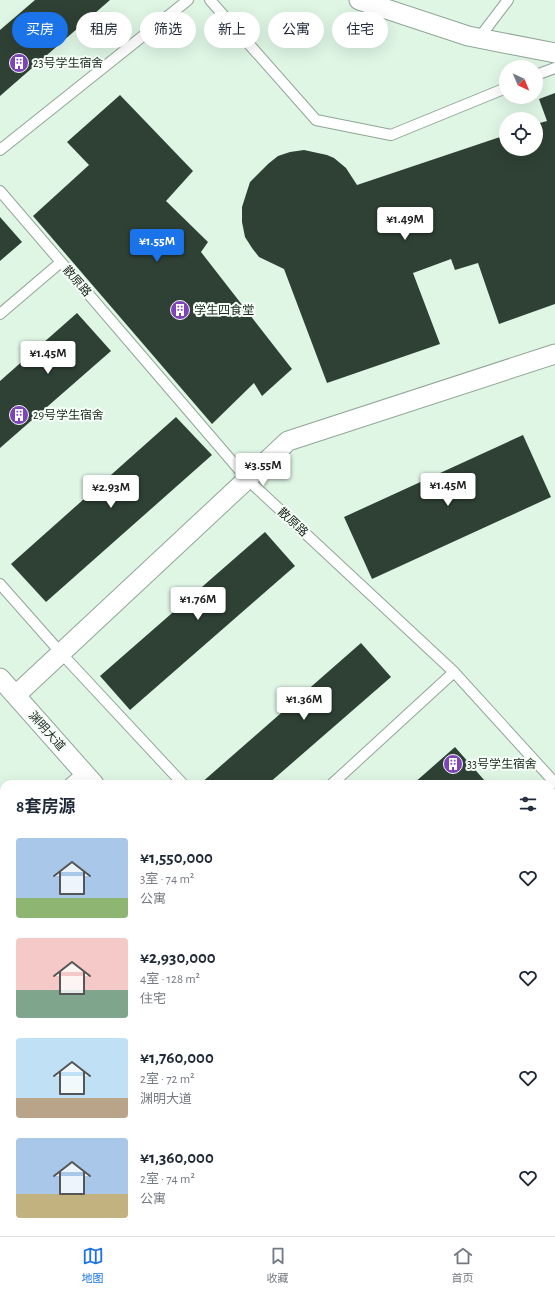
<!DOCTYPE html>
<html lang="zh">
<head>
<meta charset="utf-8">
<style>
	:root { --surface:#fff; --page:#f2f2f3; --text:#1f2937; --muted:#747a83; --line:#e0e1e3; --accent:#1a73e8 }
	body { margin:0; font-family:"Alegreya Sans","Noto Sans SC",sans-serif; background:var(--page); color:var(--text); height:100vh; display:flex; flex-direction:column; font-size:15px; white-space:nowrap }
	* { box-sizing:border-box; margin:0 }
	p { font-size:13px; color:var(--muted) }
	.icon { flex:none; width:22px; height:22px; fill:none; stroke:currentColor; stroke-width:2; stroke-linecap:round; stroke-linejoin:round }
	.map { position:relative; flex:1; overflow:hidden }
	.side { position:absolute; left:0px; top:780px; width:555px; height:456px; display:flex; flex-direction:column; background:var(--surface); border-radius:12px 12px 0 0; box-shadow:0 4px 16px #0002 }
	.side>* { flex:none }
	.banner { position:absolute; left:12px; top:12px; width:531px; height:36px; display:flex; gap:8px }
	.needle { width:26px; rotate:136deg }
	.fabs { position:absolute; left:499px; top:60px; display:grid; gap:8px }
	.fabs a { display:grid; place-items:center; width:44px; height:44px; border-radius:50%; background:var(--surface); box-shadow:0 4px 16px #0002; font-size:20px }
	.price { position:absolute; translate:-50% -34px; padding:0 9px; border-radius:4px; background:#fff; color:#222; font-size:13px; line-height:26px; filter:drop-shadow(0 1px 2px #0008) }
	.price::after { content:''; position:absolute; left:50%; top:24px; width:12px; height:9px; margin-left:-6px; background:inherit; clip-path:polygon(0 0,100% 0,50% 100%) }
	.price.on { background:var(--accent); color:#fff }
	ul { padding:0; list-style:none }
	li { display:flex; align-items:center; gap:12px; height:100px; padding:0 16px }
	li span { display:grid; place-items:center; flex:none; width:112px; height:80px; border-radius:4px; color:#555 }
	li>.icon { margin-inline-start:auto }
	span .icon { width:48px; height:48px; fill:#fffc; stroke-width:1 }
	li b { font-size:17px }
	h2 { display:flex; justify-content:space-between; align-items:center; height:48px; padding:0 16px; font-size:17px }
	.pill { padding:0 14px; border-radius:18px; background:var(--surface); box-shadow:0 4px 16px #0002; font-size:14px; line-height:36px }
	.pill.on { background:var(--accent); color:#fff }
	.tab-bar { display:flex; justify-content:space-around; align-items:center; height:56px; border-top:1px solid var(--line); background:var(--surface); font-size:11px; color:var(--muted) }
	.tab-bar a { display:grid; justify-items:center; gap:2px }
	.tab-bar .on { color:var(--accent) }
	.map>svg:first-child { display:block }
	.green { fill:#b4cdbb }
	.building { fill:#2f4135 }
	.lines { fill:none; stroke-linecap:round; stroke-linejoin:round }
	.service-casing { stroke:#90a596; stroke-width:12 }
	.minor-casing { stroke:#90a596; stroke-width:21 }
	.service { stroke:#fff; stroke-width:10 }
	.minor { stroke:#fff; stroke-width:19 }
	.labels { text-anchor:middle; stroke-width:4; stroke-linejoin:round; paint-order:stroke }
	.poi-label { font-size:12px; fill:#202822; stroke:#f6fff8; text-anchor:start }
	.street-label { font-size:12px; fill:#202822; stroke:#f6fff8 }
</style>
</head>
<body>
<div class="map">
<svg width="555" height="1236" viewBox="0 0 555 1236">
	<rect width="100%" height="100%" fill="#dff6e5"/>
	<path class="green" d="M551,834L555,839V1231L551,1227Z
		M4,1102V1232H337L332,1236H0V1106Z
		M362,1232H446L450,1236H358Z"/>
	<path class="building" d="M35,0H110L0,96V30Z
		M555,93V304L499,324L478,263L455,270L451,259L413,273L440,344L327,383L284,269L259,257L252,248L245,237L242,222V207L250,182L268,164L278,156L290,152L304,150L327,155L334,158L346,168L357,185L506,135V149H536V124L547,121L539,99Z
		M120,95L193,171L166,201L208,242L201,252L292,369L262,396L254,383L212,424L33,216L89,165L67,142Z
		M0,217L22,242L0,261Z
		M77,313L111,351L0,448V381Z
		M176,417L212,455L46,602L11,564Z
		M523,435L551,497L372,579L344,517Z
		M265,532L295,566L130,710L100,676Z
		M361,643L391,677L268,784H200Z
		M455,747L485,781L482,784H413Z
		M4,934V1033L0,1037V938Z"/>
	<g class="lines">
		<defs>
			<path id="service" d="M210,0L316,120L391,135L506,88
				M479,38L508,0
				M536,75L555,68
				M0,150L188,0
				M0,191L248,480L454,672L555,783
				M0,314L61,262
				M0,584L61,653L183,784
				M69,784L83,772
				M332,784L454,672
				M0,846L4,842
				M0,1076L4,1072
				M352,1236L356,1232"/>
			<path id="minor" d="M359,0L468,36L555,53
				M0,678L94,784
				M16,695L288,441L555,354
				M491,1232L495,1236"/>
		</defs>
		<use href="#service" class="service-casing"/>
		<use href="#minor" class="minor-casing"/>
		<use href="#service" class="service"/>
		<use href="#minor" class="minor"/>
	</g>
	<defs>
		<symbol id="building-disc" viewBox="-11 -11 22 22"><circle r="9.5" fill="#7e43b8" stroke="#f6fff8"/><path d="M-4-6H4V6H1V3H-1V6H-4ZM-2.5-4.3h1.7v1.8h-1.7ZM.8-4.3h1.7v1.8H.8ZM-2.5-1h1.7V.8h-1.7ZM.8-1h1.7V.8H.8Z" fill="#fff"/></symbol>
	</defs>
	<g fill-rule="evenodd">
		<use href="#building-disc" x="8" y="52" width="22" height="22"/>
		<use href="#building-disc" x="169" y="299" width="22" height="22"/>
		<use href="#building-disc" x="8" y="404" width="22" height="22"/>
		<use href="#building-disc" x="442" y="753" width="22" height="22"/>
	</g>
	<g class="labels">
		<g class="poi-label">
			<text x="33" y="67">23号学生宿舍</text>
			<text x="194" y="314">学生四食堂</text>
			<text x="33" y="419">29号学生宿舍</text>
			<text x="467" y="768">33号学生宿舍</text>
		</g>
		<g class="street-label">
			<text transform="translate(77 281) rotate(49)" y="4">散原路</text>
			<text transform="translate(293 522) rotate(43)" y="4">散原路</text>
			<text transform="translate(47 731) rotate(48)" y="4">渊明大道</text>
		</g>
	</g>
</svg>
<div class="fabs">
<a><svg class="needle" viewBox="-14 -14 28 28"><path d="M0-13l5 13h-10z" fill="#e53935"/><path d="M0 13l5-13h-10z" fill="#747a83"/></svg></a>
<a><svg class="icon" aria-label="locate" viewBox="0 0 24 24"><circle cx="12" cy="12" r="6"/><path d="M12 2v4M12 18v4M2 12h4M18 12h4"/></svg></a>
</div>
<b class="price" style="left:405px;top:241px">¥1.49M</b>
<b class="price on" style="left:157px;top:263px">¥1.55M</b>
<b class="price" style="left:48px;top:375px">¥1.45M</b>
<b class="price" style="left:263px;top:487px">¥3.55M</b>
<b class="price" style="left:448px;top:507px">¥1.45M</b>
<b class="price" style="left:111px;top:509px">¥2.93M</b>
<b class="price" style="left:198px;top:621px">¥1.76M</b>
<b class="price" style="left:304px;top:721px">¥1.36M</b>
<div class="banner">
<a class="pill on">买房</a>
<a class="pill">租房</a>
<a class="pill">筛选</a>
<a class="pill">新上</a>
<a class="pill">公寓</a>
<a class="pill">住宅</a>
</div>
<section class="side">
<h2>8套房源<svg class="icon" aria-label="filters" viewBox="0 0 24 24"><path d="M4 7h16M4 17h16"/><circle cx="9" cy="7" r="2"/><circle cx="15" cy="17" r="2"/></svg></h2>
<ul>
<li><span style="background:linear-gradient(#a9c7e8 75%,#8fb573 0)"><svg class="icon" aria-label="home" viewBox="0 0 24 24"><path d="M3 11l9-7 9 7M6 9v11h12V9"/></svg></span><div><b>¥1,550,000</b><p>3室 · 74 m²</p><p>公寓</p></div><svg class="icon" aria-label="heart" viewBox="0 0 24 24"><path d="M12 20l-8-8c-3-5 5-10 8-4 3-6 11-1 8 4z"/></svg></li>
<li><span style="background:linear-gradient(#f6c9c9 65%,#7fa58c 0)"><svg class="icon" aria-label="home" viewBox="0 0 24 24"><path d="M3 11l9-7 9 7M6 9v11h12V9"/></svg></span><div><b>¥2,930,000</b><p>4室 · 128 m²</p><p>住宅</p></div><svg class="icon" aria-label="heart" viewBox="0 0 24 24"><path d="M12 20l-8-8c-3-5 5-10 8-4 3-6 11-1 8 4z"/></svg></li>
<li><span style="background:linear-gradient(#bfe0f5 75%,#b9a48a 0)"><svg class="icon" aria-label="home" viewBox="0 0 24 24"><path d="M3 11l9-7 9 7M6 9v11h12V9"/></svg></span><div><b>¥1,760,000</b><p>2室 · 72 m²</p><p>渊明大道</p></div><svg class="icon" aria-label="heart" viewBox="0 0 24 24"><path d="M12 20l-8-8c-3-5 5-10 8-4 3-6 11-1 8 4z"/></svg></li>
<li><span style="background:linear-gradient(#a9c7e8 70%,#c2b280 0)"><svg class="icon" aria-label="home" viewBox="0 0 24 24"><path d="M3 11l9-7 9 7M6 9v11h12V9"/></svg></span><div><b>¥1,360,000</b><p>2室 · 74 m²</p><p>公寓</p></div><svg class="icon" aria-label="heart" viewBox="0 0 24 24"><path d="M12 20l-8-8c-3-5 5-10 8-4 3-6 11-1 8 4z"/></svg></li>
</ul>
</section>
</div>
<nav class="tab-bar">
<a class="on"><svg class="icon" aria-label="map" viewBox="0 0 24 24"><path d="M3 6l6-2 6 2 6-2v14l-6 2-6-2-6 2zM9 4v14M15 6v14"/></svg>地图</a>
<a><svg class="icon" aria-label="saved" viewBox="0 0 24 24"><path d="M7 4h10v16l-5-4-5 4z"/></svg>收藏</a>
<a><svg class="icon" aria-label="home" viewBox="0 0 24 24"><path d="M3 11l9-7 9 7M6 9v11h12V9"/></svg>首页</a>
</nav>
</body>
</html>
